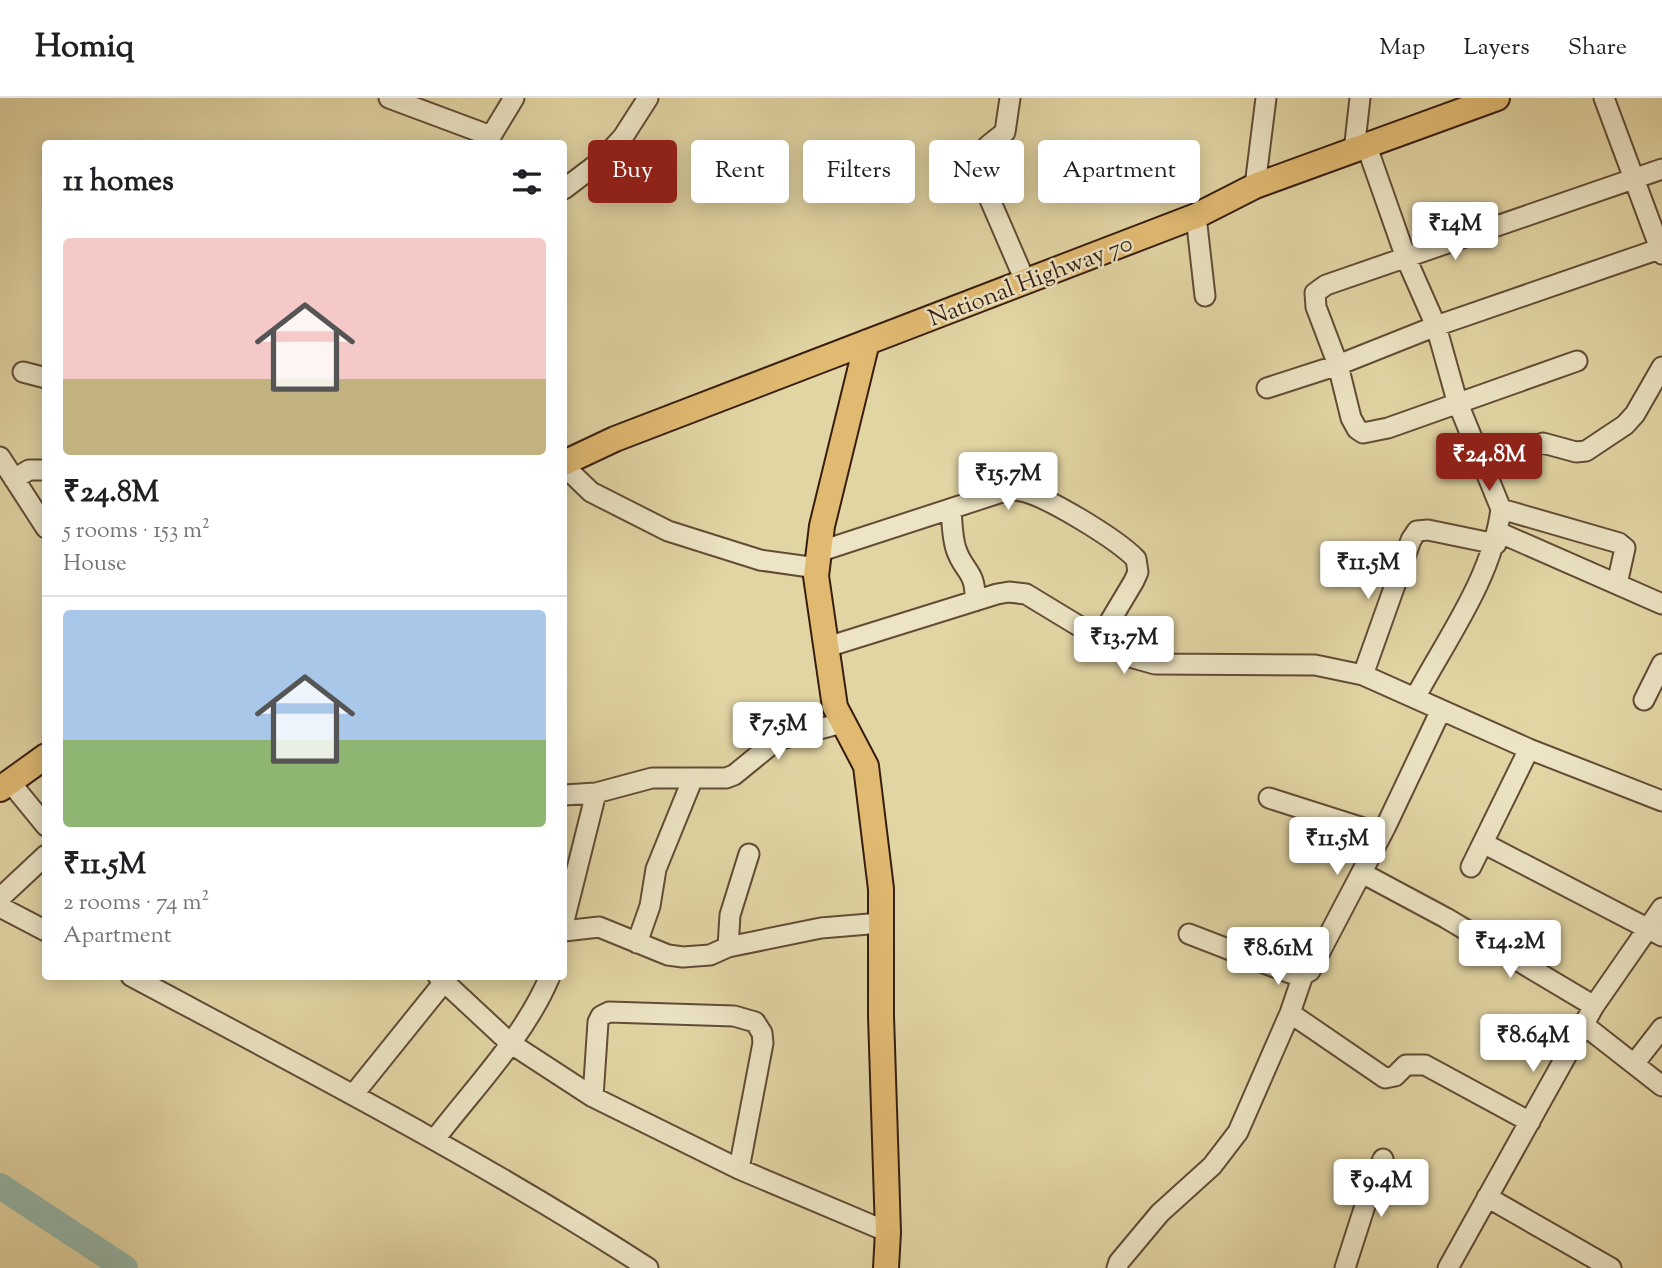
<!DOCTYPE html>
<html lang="en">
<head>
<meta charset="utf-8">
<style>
	:root { --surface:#fff; --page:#f6f6f6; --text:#202124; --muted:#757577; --line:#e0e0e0; --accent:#8f2418 }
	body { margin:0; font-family:"Sorts Mill Goudy",serif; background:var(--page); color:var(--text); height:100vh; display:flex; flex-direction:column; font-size:26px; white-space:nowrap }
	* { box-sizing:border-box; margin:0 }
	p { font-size:23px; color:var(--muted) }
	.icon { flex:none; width:38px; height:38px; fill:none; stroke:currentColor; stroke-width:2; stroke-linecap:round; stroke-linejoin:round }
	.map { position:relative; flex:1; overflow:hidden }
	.drawer { position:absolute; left:42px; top:42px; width:525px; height:840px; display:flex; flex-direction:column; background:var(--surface); border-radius:7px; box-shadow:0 4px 18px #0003 }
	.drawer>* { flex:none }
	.top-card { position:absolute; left:588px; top:42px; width:665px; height:63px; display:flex; gap:14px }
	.price { position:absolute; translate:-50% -60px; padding:0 16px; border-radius:7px; background:#fff; color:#222; font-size:23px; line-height:46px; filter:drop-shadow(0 2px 4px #0008) }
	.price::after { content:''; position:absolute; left:50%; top:42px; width:21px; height:16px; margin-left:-10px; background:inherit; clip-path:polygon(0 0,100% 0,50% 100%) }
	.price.current { background:var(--accent); color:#fff }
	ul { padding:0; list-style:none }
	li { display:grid; align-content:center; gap:14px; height:371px; padding:0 21px }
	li+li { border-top:2px solid var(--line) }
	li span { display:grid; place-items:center; height:217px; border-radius:7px; color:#555 }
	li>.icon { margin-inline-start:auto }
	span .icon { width:126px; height:126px; fill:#fffc; stroke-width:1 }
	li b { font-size:30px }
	h2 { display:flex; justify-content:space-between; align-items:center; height:84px; padding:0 21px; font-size:30px }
	.pill { padding:0 24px; border-radius:7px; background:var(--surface); box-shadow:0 4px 18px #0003; font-size:24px; line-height:63px }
	.pill.current { background:var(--accent); color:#fff }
	header { display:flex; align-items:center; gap:42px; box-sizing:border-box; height:98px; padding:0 35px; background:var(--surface); border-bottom:2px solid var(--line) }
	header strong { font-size:33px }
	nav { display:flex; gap:38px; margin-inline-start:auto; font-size:24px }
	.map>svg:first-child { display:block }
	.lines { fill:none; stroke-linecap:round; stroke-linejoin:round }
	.river { stroke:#95b8aa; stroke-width:26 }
	.minor-casing { stroke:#624c36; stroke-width:23 }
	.major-casing { stroke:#371e11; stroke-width:28 }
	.minor { stroke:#ece4c4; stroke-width:19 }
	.major { stroke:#e1ba72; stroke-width:24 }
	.labels { text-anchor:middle; stroke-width:5; stroke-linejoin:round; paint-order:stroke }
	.street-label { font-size:24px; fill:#371e11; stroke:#ece4c4 }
</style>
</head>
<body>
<header>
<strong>Homiq</strong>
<nav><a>Map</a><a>Layers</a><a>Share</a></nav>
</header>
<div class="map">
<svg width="1662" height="1170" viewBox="0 0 1662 1170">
	<rect width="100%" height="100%" fill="#e2d5a4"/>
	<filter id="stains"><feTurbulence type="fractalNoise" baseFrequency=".00286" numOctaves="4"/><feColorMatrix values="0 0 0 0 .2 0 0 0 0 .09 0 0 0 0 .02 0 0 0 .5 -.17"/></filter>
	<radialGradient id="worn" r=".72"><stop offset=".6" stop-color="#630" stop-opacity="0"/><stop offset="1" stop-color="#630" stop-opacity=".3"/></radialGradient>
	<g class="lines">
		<path class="river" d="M0,1088L125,1170"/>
		<defs>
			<path id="minor" d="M389,0L491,38L514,0
				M1010,0L1005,34C984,52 977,50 981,81L1026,185
				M1604,0L1662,156
				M1367,49L1406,160L1436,228L1457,303L1501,411
				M1354,53L1360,0
				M1255,88L1266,0
				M564,91L601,63L623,39L648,0
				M1196,118L1205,198
				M1577,263L1388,330L1363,335L1357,331L1351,320L1338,267L1316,209L1315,195L1326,187L1662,71
				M23,274L46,280
				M1267,290L1338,267L1436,228L1662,150
				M0,359L46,430
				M1483,367L1543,345L1576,354L1586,353L1625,327L1635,316L1662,269
				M564,368L591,394L668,433L760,462L817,470
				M14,381L29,372H46
				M951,411C952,423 952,439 956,451C964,475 976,472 975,503
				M1498,434L1662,506
				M818,454L999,395C1006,393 1013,391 1021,393C1047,398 1118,442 1136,461L1138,474L1134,483L1100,540
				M827,549L997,496L1009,494L1026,496L1130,559L1155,566L1315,567L1363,577L1529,651L1662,703
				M1363,577L1411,442L1417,433L1428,432L1496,446
				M1415,600C1447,540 1492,480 1501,411L1619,445L1625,450L1617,486
				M1644,602L1662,566
				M10,684L46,728
				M564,697L596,695L652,680H726L734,677L777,642L842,625
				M1269,700L1382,736
				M1483,745L1662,838
				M749,756L730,817L728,849L821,830L881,825
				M1471,769L1529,651
				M1362,775L1446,820L1594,908
				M0,800L46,757
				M0,809L46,833
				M564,823L596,695
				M564,833L599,829L668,857L683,859L710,857L728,849
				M1189,836L1290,875L1303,877L1310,873L1386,728L1441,612
				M637,845L650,808L656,771L693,680
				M131,878C305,971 481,1062 648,1170
				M438,878L510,945L593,999L739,1071L888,1134
				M1290,915L1385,980L1395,978L1406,967H1425L1530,1024
				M1584,927L1662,988
				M1634,966L1662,930
				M353,997L444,884
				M593,999L598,924L601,918L609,914L734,918L755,924L762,935L763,945L739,1071
				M435,1041C474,990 525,938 550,878
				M1487,1099L1611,1170
				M1117,1170L1119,1164L1160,1115L1212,1068L1238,1034L1290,915L1303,877
				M1345,1170L1371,1089L1383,1061
				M1448,1170L1594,908L1662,810"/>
			<path id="major" d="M867,244L822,428L816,478L835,609L866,668L881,791V918L888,1134L886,1170
				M564,365L615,341L1196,118L1255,88L1497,0
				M0,691L46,658"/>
		</defs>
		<use href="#minor" class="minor-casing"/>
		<use href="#major" class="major-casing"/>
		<use href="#minor" class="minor"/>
		<use href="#major" class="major"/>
	</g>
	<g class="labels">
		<g class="street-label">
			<text transform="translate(1030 182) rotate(-21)" y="8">National Highway 70</text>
		</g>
	</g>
	<rect width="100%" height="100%" filter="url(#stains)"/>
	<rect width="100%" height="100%" fill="url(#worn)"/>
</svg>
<b class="price" style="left:1455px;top:164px">₹14M</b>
<b class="price current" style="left:1489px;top:395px">₹24.8M</b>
<b class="price" style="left:1008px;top:414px">₹15.7M</b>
<b class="price" style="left:1368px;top:503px">₹11.5M</b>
<b class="price" style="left:1124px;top:578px">₹13.7M</b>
<b class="price" style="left:778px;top:664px">₹7.5M</b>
<b class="price" style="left:1337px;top:779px">₹11.5M</b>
<b class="price" style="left:1510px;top:882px">₹14.2M</b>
<b class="price" style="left:1278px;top:889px">₹8.61M</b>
<b class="price" style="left:1533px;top:976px">₹8.64M</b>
<b class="price" style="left:1381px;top:1121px">₹9.4M</b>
<div class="top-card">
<a class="pill current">Buy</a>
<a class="pill">Rent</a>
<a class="pill">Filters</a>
<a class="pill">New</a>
<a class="pill">Apartment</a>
</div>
<section class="drawer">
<h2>11 homes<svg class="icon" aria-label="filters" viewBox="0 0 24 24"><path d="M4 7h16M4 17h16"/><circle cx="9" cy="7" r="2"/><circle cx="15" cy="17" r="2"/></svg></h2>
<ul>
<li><span style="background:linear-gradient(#f6c9c9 65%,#c2b280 0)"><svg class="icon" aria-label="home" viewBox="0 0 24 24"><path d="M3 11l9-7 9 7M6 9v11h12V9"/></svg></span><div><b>₹24.8M</b><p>5 rooms · 153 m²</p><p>House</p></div></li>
<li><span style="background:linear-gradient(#a9c7e8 60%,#8fb573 0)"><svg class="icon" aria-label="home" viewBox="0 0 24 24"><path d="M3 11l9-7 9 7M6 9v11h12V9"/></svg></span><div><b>₹11.5M</b><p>2 rooms · 74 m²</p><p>Apartment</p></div></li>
</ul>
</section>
</div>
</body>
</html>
